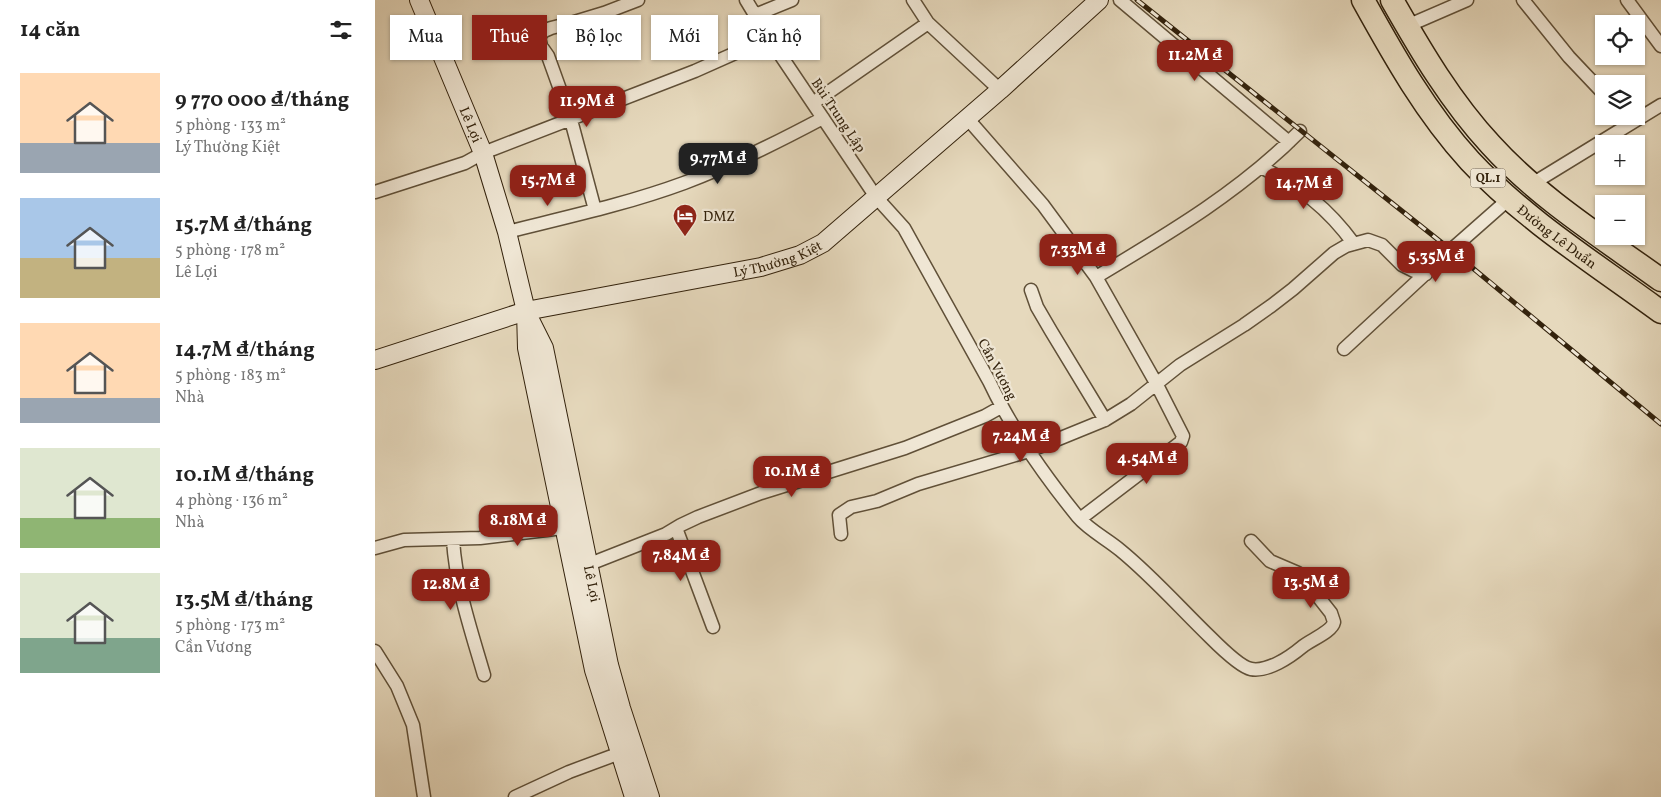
<!DOCTYPE html>
<html lang="vi">
<head>
<meta charset="utf-8">
<style>
	:root { --surface:#fff; --page:#f2f2f2; --text:#222; --muted:#767676; --accent:#8f2418 }
	body { margin:0; font-family:Vollkorn,serif; background:var(--page); color:var(--text); height:100vh; display:flex; flex-direction:column; font-size:19px; white-space:nowrap }
	* { box-sizing:border-box; margin:0 }
	p { font-size:16px; color:var(--muted) }
	.icon { flex:none; width:28px; height:28px; fill:none; stroke:currentColor; stroke-width:2; stroke-linecap:round; stroke-linejoin:round }
	.map { position:relative; flex:1; overflow:hidden }
	.side { display:flex; flex-direction:column; background:var(--surface); width:375px }
	.side>* { flex:none }
	.top-card { position:absolute; left:15px; top:15px; width:475px; height:45px; display:flex; gap:10px }
	.buttons { position:absolute; left:1220px; top:15px; display:grid; gap:10px }
	.buttons a { display:grid; place-items:center; width:50px; height:50px; border-radius:0px; background:var(--surface); box-shadow:0 1px 4px #0004; font-size:25px }
	.price { position:absolute; translate:-50% -42px; padding:0 11px; border-radius:10px; background:var(--accent); color:#fff; font-size:16px; line-height:32px; filter:drop-shadow(0 1px 2px #0008) }
	.price::after { content:''; position:absolute; left:50%; top:30px; width:15px; height:11px; margin-left:-8px; background:inherit; clip-path:polygon(0 0,100% 0,50% 100%) }
	.price.selected { background:#222; color:#fff }
	ul { padding:0; list-style:none }
	li { display:flex; align-items:center; gap:15px; height:125px; padding:0 20px }
	li span { display:grid; place-items:center; flex:none; width:140px; height:100px; border-radius:0px; color:#555 }
	li>.icon { margin-inline-start:auto }
	span .icon { width:60px; height:60px; fill:#fffc; stroke-width:1 }
	li b { font-size:21px }
	h2 { display:flex; justify-content:space-between; align-items:center; height:60px; padding:0 20px; font-size:21px }
	.pill { padding:0 18px; border-radius:0px; background:var(--surface); box-shadow:0 1px 4px #0004; font-size:18px; line-height:45px }
	.pill.selected { background:var(--accent); color:#fff }
	main { display:flex; flex:1; min-height:0 }
	.map>svg:first-child { display:block }
	.lines { fill:none; stroke-linecap:round; stroke-linejoin:round }
	.street-casing { stroke:#605038; stroke-width:15 }
	.secondary-casing { stroke:#33220c; stroke-width:20 }
	.highway-casing { stroke:#33220c; stroke-width:25 }
	.street { stroke:#efe6d4; stroke-width:12 }
	.secondary { stroke:#efe6d4; stroke-width:18 }
	.highway { stroke:#e6d9bd; stroke-width:22 }
	.rail-casing { stroke:#33220c; stroke-width:5 }
	.rail { stroke:#efe6d4; stroke-width:3; stroke-dasharray:9; stroke-linecap:butt }
	.labels { text-anchor:middle; stroke-width:4.5; stroke-linejoin:round; paint-order:stroke }
	.shield { fill:#efe6d4; stroke:#6b5d48; stroke-width:1 }
	.shield-label { font-size:12px; font-weight:bold; fill:#33220c }
	.street-label { font-size:14px; fill:#33220c; stroke:#efe6d4 }
	.poi-label { font-size:14px; fill:#33220c; stroke:#efe6d4; text-anchor:start }
</style>
</head>
<body>
<main>
<section class="side">
<h2>14 căn<svg class="icon" aria-label="filters" viewBox="0 0 24 24"><path d="M4 7h16M4 17h16"/><circle cx="9" cy="7" r="2"/><circle cx="15" cy="17" r="2"/></svg></h2>
<ul>
<li><span style="background:linear-gradient(#ffd9b3 70%,#9aa5b1 0)"><svg class="icon" aria-label="home" viewBox="0 0 24 24"><path d="M3 11l9-7 9 7M6 9v11h12V9"/></svg></span><div><b>9 770 000 ₫/tháng</b><p>5 phòng · 133 m²</p><p>Lý Thường Kiệt</p></div></li>
<li><span style="background:linear-gradient(#a9c7e8 60%,#c2b280 0)"><svg class="icon" aria-label="home" viewBox="0 0 24 24"><path d="M3 11l9-7 9 7M6 9v11h12V9"/></svg></span><div><b>15.7M ₫/tháng</b><p>5 phòng · 178 m²</p><p>Lê Lợi</p></div></li>
<li><span style="background:linear-gradient(#ffd9b3 75%,#9aa5b1 0)"><svg class="icon" aria-label="home" viewBox="0 0 24 24"><path d="M3 11l9-7 9 7M6 9v11h12V9"/></svg></span><div><b>14.7M ₫/tháng</b><p>5 phòng · 183 m²</p><p>Nhà</p></div></li>
<li><span style="background:linear-gradient(#dfe7d0 70%,#8fb573 0)"><svg class="icon" aria-label="home" viewBox="0 0 24 24"><path d="M3 11l9-7 9 7M6 9v11h12V9"/></svg></span><div><b>10.1M ₫/tháng</b><p>4 phòng · 136 m²</p><p>Nhà</p></div></li>
<li><span style="background:linear-gradient(#dfe7d0 65%,#7fa58c 0)"><svg class="icon" aria-label="home" viewBox="0 0 24 24"><path d="M3 11l9-7 9 7M6 9v11h12V9"/></svg></span><div><b>13.5M ₫/tháng</b><p>5 phòng · 173 m²</p><p>Cần Vương</p></div></li>
</ul>
</section>
<div class="map">
<svg width="1286" height="797" viewBox="0 0 1286 797">
	<rect width="100%" height="100%" fill="#e6d9bd"/>
	<filter id="stains"><feTurbulence type="fractalNoise" baseFrequency=".004" numOctaves="4"/><feColorMatrix values="0 0 0 0 .2 0 0 0 0 .09 0 0 0 0 .02 0 0 0 .5 -.17"/></filter>
	<radialGradient id="worn" r=".72"><stop offset=".6" stop-color="#630" stop-opacity="0"/><stop offset="1" stop-color="#630" stop-opacity=".3"/></radialGradient>
	<g class="lines">
		<defs>
			<path id="street" d="M371,0L394,38L501,197L529,228L614,381C637,430 669,475 703,517C714,530 732,539 745,550C777,576 805,608 835,637C843,645 865,667 876,669C893,672 915,657 927,647C935,640 957,632 959,622L956,613L930,580L923,573L895,561L876,541
				M538,0L553,23L625,90
				M745,0L914,142
				M1148,0L1194,57L1229,94
				M1252,0L1286,46
				M380,15L417,0
				M1032,26L1092,0
				M438,103L553,23
				M592,118L668,205L721,277L781,383L808,436L806,442L705,519
				M886,167C926,188 952,207 979,244
				M1157,184L1286,105
				M0,192L90,163L108,153L320,71L394,38
				M220,210L196,120L173,56L166,46L164,37L169,31L176,28L196,23L229,13L263,0
				M132,232C192,217 252,204 309,183C358,165 403,142 448,118
				M721,277C793,234 866,191 925,131
				M656,290L662,307L676,331L730,420
				M969,349L1076,250L1135,198
				M301,528L338,627
				M466,534L464,515L476,507L502,501L543,484L654,451L730,420L756,404L805,365L869,325L896,306L918,289L959,253L971,246L993,240L1007,245L1027,265L1039,271L1051,274
				M78,540C81,587 96,630 109,675
				M0,548L29,540L105,538L196,527
				M207,567L291,534L306,525L323,517L386,493L530,448L610,416L626,407
				M0,651L22,686L38,725L49,797
				M140,797L194,772L245,753"/>
			<g id="secondary">
				<path id="s1" d="M44,0L108,153L132,232L151,311L152,348L219,670L259,797"/>
				<path id="s2" d="M154,318L169,348L234,665L246,708L275,797"/>
				<path id="s3" d="M0,360L151,311L386,267L425,255L448,243L625,90L724,0"/>
			</g>
			<g id="highway">
				<path id="s4" d="M988,0C1019,56 1051,113 1095,161C1149,219 1222,265 1286,312"/>
				<path d="M1017,0C1046,51 1076,102 1116,145C1164,198 1228,238 1286,280"/>
			</g>
		</defs>
		<use href="#street" class="street-casing"/>
		<use href="#secondary" class="secondary-casing"/>
		<use href="#highway" class="highway-casing"/>
		<use href="#street" class="street"/>
		<use href="#secondary" class="secondary"/>
		<use href="#highway" class="highway"/>
		<defs>
			<path id="rail" d="M762,0L1076,250L1286,424"/>
		</defs>
		<use href="#rail" class="rail-casing"/>
		<use href="#rail" class="rail"/>
	</g>
	<defs>
		<symbol id="hotel-pin" viewBox="-11 -11 22 30"><path d="M0 17L-7.5 6A9.5 9.5 0 1 1 7.5 6Z" fill="#8f2418" stroke="#efe6d4"/><path d="M-6-4.5h1.5V1H6V5H4.5V3h-9V5H-6ZM-4 0a1.8 1.8 0 1 1 3.6 0ZM.5 0V-2.5h3Q6-2.5 6 0Z" fill="#fff"/></symbol>
	</defs>
	<g fill-rule="evenodd">
		<use href="#hotel-pin" x="296" y="202" width="28" height="38"/>
	</g>
	<g class="labels">
		<rect class="shield" x="1095.5" y="168.5" width="35" height="19" rx="4"/>
		<g class="shield-label">
			<text x="1113" y="182">QL.1</text>
		</g>
		<g class="street-label">
			<text transform="translate(464 115) rotate(56)" y="5">Bùi Trung Lập</text>
			<text dy="5" stroke="none"><textPath href="#s1" startOffset="135">Lê Lợi</textPath></text>
			<text dy="5" stroke="none"><textPath href="#s4" startOffset="309">Đường Lê Duẩn</textPath></text>
			<text dy="5" stroke="none"><textPath href="#s3" startOffset="416">Lý Thường Kiệt</textPath></text>
			<text transform="translate(623 369) rotate(62)" y="5">Cần Vương</text>
			<text dy="5" stroke="none"><textPath href="#s2" startOffset="274">Lê Lợi</textPath></text>
		</g>
		<g class="poi-label">
			<text x="328" y="221">DMZ</text>
		</g>
	</g>
	<rect width="100%" height="100%" filter="url(#stains)"/>
	<rect width="100%" height="100%" fill="url(#worn)"/>
</svg>
<div class="buttons">
<a><svg class="icon" aria-label="locate" viewBox="0 0 24 24"><circle cx="12" cy="12" r="6"/><path d="M12 2v4M12 18v4M2 12h4M18 12h4"/></svg></a>
<a><svg class="icon" aria-label="layers" viewBox="0 0 24 24"><path d="M12 4l9 5-9 5-9-5zM3 14l9 5 9-5"/></svg></a>
<a>+</a>
<a>−</a>
</div>
<b class="price" style="left:820px;top:82px">11.2M ₫</b>
<b class="price" style="left:212px;top:128px">11.9M ₫</b>
<b class="price selected" style="left:343px;top:185px">9.77M ₫</b>
<b class="price" style="left:173px;top:207px">15.7M ₫</b>
<b class="price" style="left:929px;top:210px">14.7M ₫</b>
<b class="price" style="left:703px;top:276px">7.33M ₫</b>
<b class="price" style="left:1061px;top:283px">5.35M ₫</b>
<b class="price" style="left:646px;top:463px">7.24M ₫</b>
<b class="price" style="left:772px;top:485px">4.54M ₫</b>
<b class="price" style="left:417px;top:498px">10.1M ₫</b>
<b class="price" style="left:143px;top:547px">8.18M ₫</b>
<b class="price" style="left:306px;top:582px">7.84M ₫</b>
<b class="price" style="left:936px;top:609px">13.5M ₫</b>
<b class="price" style="left:76px;top:611px">12.8M ₫</b>
<div class="top-card">
<a class="pill">Mua</a>
<a class="pill selected">Thuê</a>
<a class="pill">Bộ lọc</a>
<a class="pill">Mới</a>
<a class="pill">Căn hộ</a>
</div>
</div>
</main>
</body>
</html>
